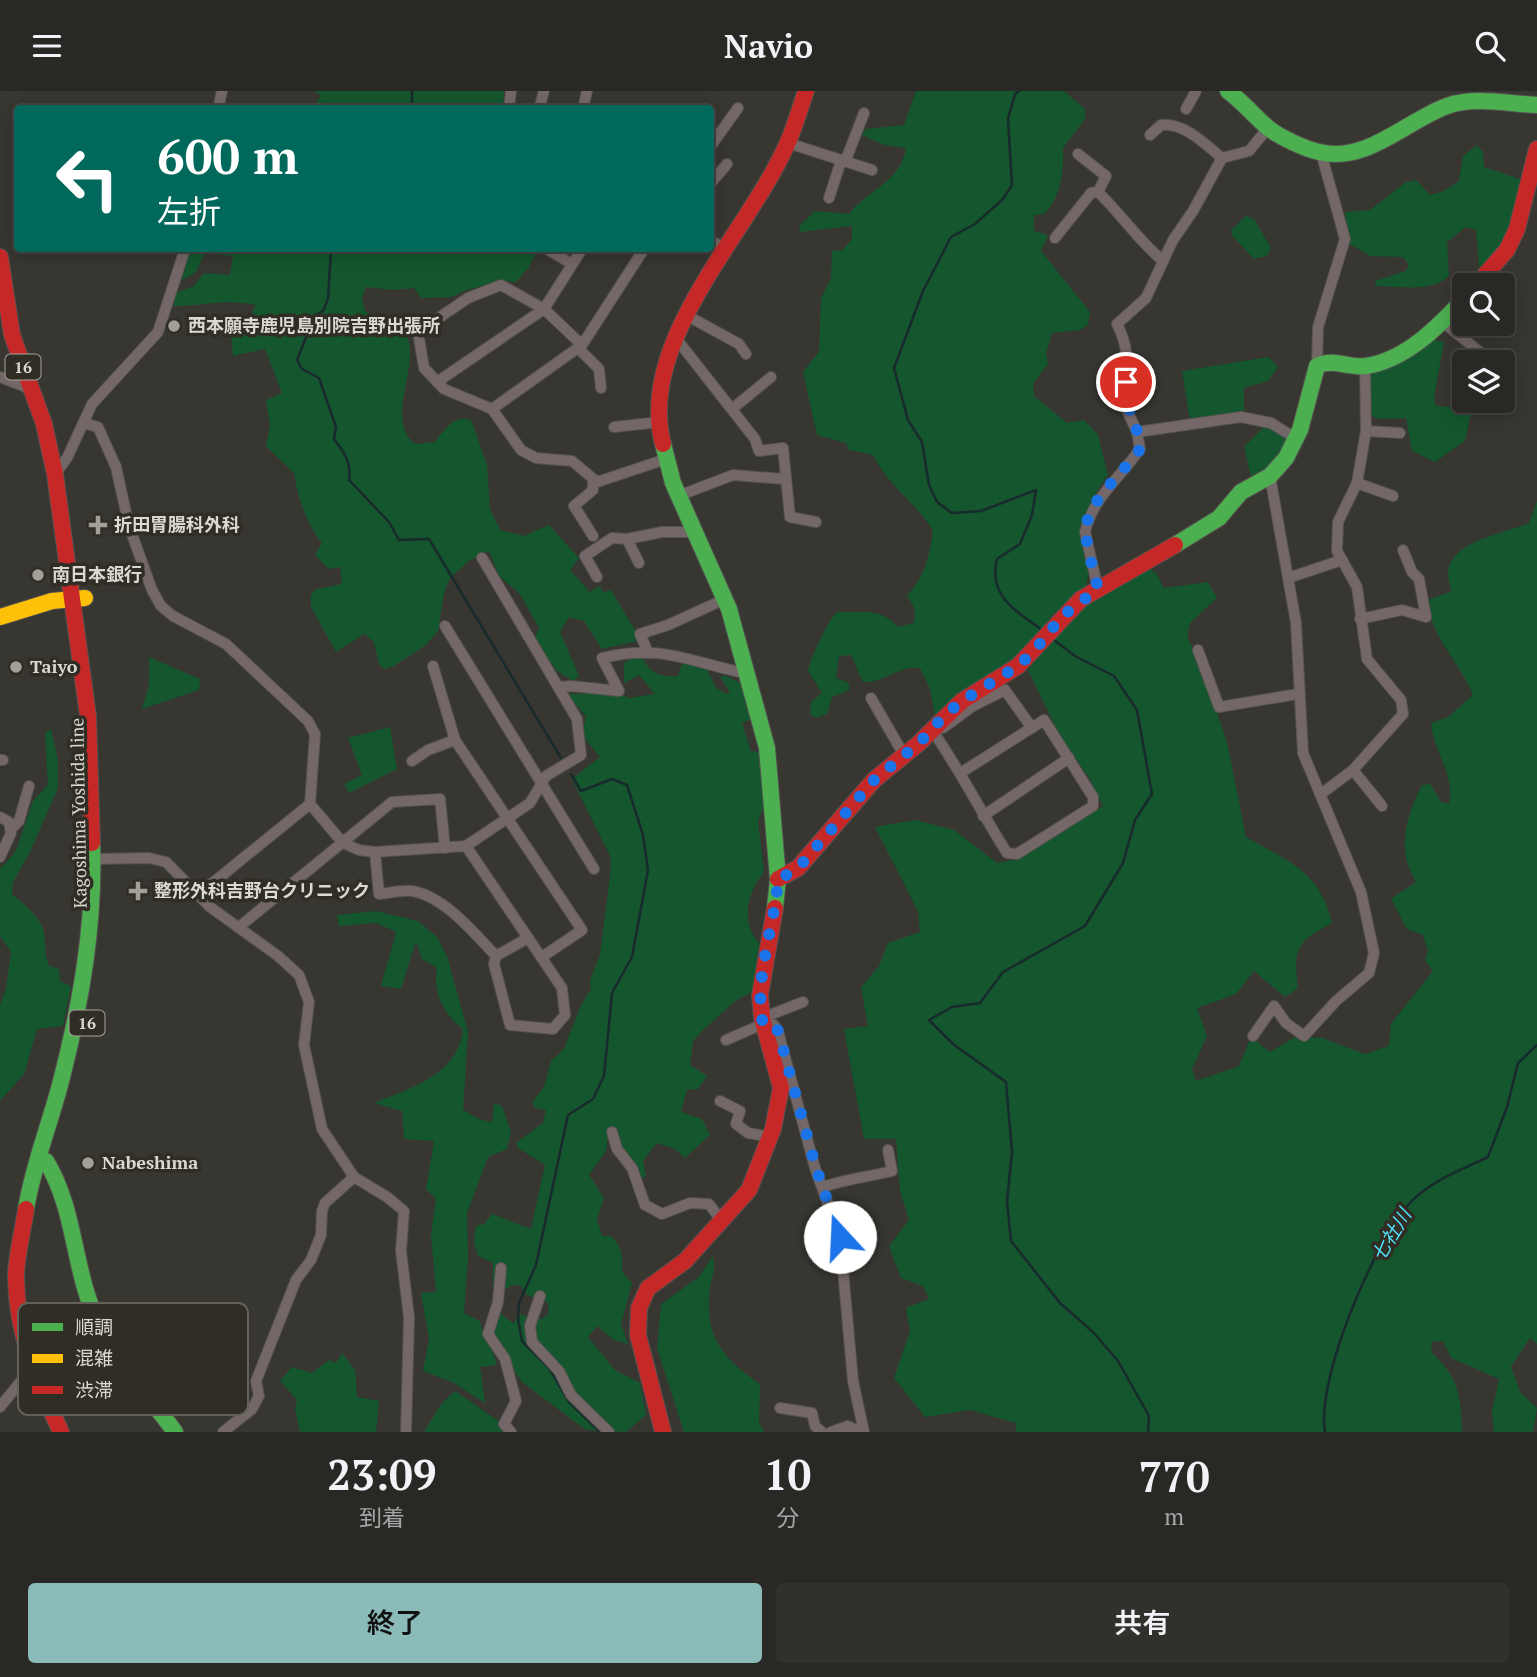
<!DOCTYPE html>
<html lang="ja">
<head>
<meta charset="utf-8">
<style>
	body { margin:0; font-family:"PT Serif","Noto Sans JP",serif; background:#31302d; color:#f1f3f6; height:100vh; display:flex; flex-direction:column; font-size:26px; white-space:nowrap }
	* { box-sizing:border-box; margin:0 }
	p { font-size:23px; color:#a5a6a7 }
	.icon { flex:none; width:38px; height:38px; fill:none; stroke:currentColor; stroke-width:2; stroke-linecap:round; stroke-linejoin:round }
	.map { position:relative; height:1341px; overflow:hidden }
	.side { display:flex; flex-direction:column; background:#292825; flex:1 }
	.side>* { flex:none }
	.top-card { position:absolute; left:14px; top:14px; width:700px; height:147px; border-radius:7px; box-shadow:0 4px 18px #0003,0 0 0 2px #454442; background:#00695c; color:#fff; overflow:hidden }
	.buttons { position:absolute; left:1452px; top:182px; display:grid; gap:14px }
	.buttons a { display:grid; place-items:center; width:63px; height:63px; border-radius:7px; background:#292825; box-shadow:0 4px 18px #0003,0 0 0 2px #454442; font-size:35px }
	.pin { position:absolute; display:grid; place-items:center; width:60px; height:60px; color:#fff; margin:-30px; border:4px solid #fff; border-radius:50%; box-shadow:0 2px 7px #0007 }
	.me { position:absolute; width:77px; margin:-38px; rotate:340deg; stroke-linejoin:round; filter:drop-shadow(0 0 5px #0008) }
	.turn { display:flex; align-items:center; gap:24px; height:147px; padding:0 28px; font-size:32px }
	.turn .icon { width:91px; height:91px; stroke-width:2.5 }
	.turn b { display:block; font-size:49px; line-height:60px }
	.eta { display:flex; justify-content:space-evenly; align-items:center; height:119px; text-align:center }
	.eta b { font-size:42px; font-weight:600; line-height:49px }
	.action { display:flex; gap:14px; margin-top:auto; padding:14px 28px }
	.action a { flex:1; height:80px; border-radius:7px; background:#8bbbb9; color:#111; font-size:28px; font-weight:600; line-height:80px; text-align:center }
	.action a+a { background:#31302d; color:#f1f3f6 }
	header { display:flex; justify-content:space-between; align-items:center; height:91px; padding:0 28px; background:#292825; font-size:32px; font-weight:600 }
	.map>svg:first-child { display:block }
	.green { fill:#14572e }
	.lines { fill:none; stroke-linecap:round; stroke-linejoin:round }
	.stream { stroke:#192a2d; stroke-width:2.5 }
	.street-casing { stroke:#54524f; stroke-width:12 }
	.fast-casing { stroke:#54524f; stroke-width:18 }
	.slow-casing { stroke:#54524f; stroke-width:18 }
	.jam-casing { stroke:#54524f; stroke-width:18 }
	.street { stroke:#746767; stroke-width:10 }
	.fast { stroke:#4caf50; stroke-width:16 }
	.slow { stroke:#ffc107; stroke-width:16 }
	.jam { stroke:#c62828; stroke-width:16 }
	.route { stroke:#1a73e8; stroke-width:12; stroke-dasharray:0 21.6 }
	.poi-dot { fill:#a19f9a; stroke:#302e24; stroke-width:2.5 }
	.labels { text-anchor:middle; stroke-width:7; stroke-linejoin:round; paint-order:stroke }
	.shield { fill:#302e24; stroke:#a7a59e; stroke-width:2 }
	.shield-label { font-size:16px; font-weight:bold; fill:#dad8d2 }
	.poi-label { font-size:18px; font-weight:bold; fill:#dad8d2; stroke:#302e24; text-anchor:start }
	.street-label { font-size:18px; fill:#dad8d2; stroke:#302e24 }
	.water-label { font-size:19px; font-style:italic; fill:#51e3ff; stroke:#302e24 }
	.key { fill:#302e24; stroke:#636158; stroke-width:2 }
	.key-label { font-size:19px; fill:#dad8d2 }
</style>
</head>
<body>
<header><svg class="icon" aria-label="menu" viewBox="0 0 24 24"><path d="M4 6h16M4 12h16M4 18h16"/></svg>Navio<svg class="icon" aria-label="search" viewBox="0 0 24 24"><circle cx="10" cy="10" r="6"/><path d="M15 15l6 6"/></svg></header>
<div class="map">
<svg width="1537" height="1341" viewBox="0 0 1537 1341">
	<rect width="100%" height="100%" fill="#373631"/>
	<!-- green -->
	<g class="green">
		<path d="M315,0H504L503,17H312L321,5Z"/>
		<path d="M916,0H1064L1085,18V28L1063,57C1064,80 1061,107 1044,123L1034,124V140L1048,144L1041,160L1090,221L1088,234L1080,239L1052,242L1046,262L1048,273L1033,293L1034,305L1067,332L1084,329L1098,344L1108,384L1098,398L1081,439L1090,477L1085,497L1053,523L1030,555L941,623L935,624L930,598L920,577C899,574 885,592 863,591L851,564L839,565L836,587L849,592V599L832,606L827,623L816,627L810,623L811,611L822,602L808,580C811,566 827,531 837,521C863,523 879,515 898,536L914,532L915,518L907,505C925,485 929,466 933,440C916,411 887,394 873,364L849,359L846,352L817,344L803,281L819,261L821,207L831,187L832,160L843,159L852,148V135L800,141L799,135L815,120L849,123C867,99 901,91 906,57L884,54L862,44L866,38L904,34Z"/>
		<path d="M1477,54L1483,61L1484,76L1523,89C1515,127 1509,145 1484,176L1479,175L1476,139L1466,136L1447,151L1449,185C1431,202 1399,195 1376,195L1375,190L1406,180L1409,174L1403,166L1370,165L1348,152L1345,121L1370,119L1406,91L1416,89L1430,104L1444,100L1459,90L1463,65Z"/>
		<path d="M1246,125L1254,128L1271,157L1267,165L1254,168L1232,144L1231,139Z"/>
		<path d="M191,158H538L529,176L516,191L502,190L463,200L452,206L421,207L414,197L392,199L366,196L362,207L365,220L383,230L391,240L407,245C420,277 384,328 415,353L435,351C444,339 454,323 471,329L487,374L490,418L500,439L524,445L549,434L579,467L570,479L590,501L600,495L603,501L611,499L641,549L602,558L584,530L569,526L560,541L579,585L573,590L557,580L534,548L539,537L520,503L499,485L489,460L469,470L450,487L444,502L438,540L426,554L394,575L384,578L379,573L374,551L364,543L336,561L311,516V504L316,498L342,493L340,476L329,478L315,464L322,452C309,437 295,402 295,383L266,355L270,335L266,309L282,302L265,258L233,265L231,241L251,223L256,214C225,207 204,215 173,215L176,202L194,195L204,182L230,184L233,165L205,162L196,181L181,190Z"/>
		<path d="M1432,248L1444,251L1434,306L1436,315L1455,316L1471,321L1465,350L1435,371L1412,360L1406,327L1377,328L1369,322L1367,278Z"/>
		<path d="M1268,266L1278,276L1268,290L1244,297V322L1190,330L1182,280Z"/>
		<path d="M1267,333L1291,348L1275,372L1251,385L1244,356Z"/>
		<path d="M1537,410V1253L1530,1247L1511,1275L1520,1301L1537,1317L1533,1341H1494L1492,1321L1499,1288L1451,1267L1443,1250L1432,1251L1431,1261C1459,1286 1461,1305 1462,1341H1016V1332L970,1319L925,1326L894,1287L910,1240L906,1217L929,1208L923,1195L901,1187L889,1155L909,1129L900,1100L896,1048H864L844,938L868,935L861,896L879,875L888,852L920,841L918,820L875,736L915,729L954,739L997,772L1018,768L1103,715L1091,690L1059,643L1028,579L1076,519L1147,477L1156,482L1164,497L1208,491L1217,507L1190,532L1187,545L1200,573L1227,651L1246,746C1288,770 1320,780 1332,832C1296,851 1293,858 1298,897L1285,906L1254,880L1236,903L1197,917L1207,945L1192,978L1196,990L1239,975L1251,946L1270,961L1295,946L1322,947L1365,963L1389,955L1391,933L1433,880L1425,869L1428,860L1423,844L1407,838L1391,808L1416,791C1396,758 1406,726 1422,694L1430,693L1441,711L1449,713C1456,686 1433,659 1431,632L1448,626L1473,604C1460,570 1430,547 1428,509L1452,500C1432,453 1496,445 1529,432Z"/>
		<path d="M640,563C650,581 658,587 678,585L684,568L704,572L716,597L726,603L730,601L720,586L726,585L743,593L752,628L742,632L751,660L759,661L765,713L758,730L764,781C747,802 740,831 759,852L752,901L735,910L702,940L693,950L690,974L707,985L698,998L687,999L681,1021L702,1028L710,1044L685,1067L675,1058L657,1052L643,1070L646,1085L638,1089L608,1046L606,1060L589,1084L604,1107L597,1128L602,1145H611C622,1157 623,1164 622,1180L632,1192L621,1233L628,1253L614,1249L597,1235L588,1246L615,1279L640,1292L646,1324L626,1341L586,1339L522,1291L490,1242L496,1219L514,1233L518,1223L542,1228L549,1222L548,1212L527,1204L520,1194H513L493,1205V1172L478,1165L474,1151L476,1135L484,1133L492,1123L531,1138L545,1074L518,1057L516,1052L543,1032L546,1019L535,1017L532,1012L544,996L551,970L564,958L581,914L591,898L590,889L600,864L610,785L611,767L572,688L600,666L582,644L586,625L566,603L619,602L629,607L655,603L639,584L624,592V572Z"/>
		<path d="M149,566L200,588L199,599L142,618L149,594Z"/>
		<path d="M390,636L397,678L349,702L344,693L362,684L348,647Z"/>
		<path d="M51,638L58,669V697L30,761L13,791L12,803C23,813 41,825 44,842C46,854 44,862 49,875L59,878L60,890L71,895L63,935L37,938L24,983L0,1010V914L6,898L11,861L0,845V778L16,760L33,710L48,694L45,642Z"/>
		<path d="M376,820L418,830L437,846L447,865L468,941L463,1019L481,1029L492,1031L494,1012L502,1015L511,1041L507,1058L488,1066L467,1122L468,1168L464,1222L480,1230C481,1241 493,1258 497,1274L480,1276L485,1312L454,1292L423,1280L429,1248L421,1202L436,1201L431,1144L436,1108L426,1098L434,1050L404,1048L402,1020L374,1012C411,997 458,984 463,938C443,922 433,903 437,877L422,868L416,850L401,898L381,895L396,841L376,832L339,835L337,824Z"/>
		<path d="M713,1165C716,1177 712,1185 710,1197C704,1245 722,1267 760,1293L759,1331L764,1341H684L657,1257L661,1213L699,1186Z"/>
		<path d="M342,1262L355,1279L357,1306L379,1310L376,1341H300L295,1318L297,1309L280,1290L292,1276L312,1282L329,1269L336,1272Z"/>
		<path d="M455,1300L503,1333L505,1341H424L442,1312Z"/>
	</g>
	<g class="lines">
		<!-- stream -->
		<g class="stream">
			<path d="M1019,0L1015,3L1008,28L1012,94L1003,108L975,133L951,146L923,200L894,277L908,329L922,351L929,394L937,411L952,422L981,420L1036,399L1032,424L1020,453L997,468C988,505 1015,519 1042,539"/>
			<path d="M412,18V0"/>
			<path d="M331,158L328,208L323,220L315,224L297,269L302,278L319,287L336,336L334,348C344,361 352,372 349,389L389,431L399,449L429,448L561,667"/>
			<path d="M1050,546L1075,565L1114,585L1137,619L1152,703L1135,729L1123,772L1085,835L1003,881L980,912L952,916L929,929L953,953L1006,991L1012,1061L1007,1110L1011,1150L1060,1212L1093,1241L1118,1270L1149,1325L1148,1341"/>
			<path d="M571,683L581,700L612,688L627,694L643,744L648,779L632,866L612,902L604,985L593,1008L568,1024L536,1174L519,1212L518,1228L522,1250L549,1277L569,1311L600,1341"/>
			<path d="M1325,1341C1316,1288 1373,1153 1410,1112C1430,1090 1461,1079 1488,1066L1507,1016L1518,972L1537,954"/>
		</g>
		<!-- street casing -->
		<g class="street-casing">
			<g id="street">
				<path d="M218,18L222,0"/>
				<path d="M509,18L511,0"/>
				<path d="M539,18L544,0"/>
				<path d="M583,18L587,0"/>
				<path d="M1186,18L1196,0"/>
				<path d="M1268,37L1249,60L1222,67L1193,120L1173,149L1146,207L1117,233C1134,267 1122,277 1125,310C1126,320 1133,332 1137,341L1241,326L1271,332L1297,348"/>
				<path d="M1150,44L1161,34C1184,31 1206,54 1222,67"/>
				<path d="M788,52L872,79"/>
				<path d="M710,56L738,17"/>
				<path d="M1078,63L1106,85L1098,101C1121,123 1138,149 1163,170"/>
				<path d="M710,93L727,73"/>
				<path d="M829,107L841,70L847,66L864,22"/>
				<path d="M1055,147L1091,102L1098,101"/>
				<path d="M710,150L727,157"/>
				<path d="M547,158L572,173"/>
				<path d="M686,224L739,253L746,263"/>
				<path d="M1443,231L1492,271"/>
				<path d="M675,246L755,348L759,360L783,357L790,426L816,431"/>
				<path d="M582,254L544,218L501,194L468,207L418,241L424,277L444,298L492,318L521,359L536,367L572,370L597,391L666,368"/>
				<path d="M578,257L599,278L601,297"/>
				<path d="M1317,275L1318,236L1345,148L1321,62"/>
				<path d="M0,286L33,299"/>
				<path d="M437,291L544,218L582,158"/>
				<path d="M492,318L582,254L644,158"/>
				<path d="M732,318L771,286"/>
				<path d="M83,332L98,336L116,376L129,435L152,499L161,515L173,525L226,553L308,630L315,643L310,713L343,752L359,759L375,761L466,755L530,712L546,685L581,664L577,628L482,467"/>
				<path d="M614,336L660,331"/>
				<path d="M1366,340L1400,342"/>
				<path d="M55,383L67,367L92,313L158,241L185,158"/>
				<path d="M593,388V399L574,415L593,445"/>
				<path d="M1357,392L1366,340L1365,275"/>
				<path d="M678,405L733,384L784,388"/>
				<path d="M627,448L639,472"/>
				<path d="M597,486L585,465L612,447L627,448L662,441H695"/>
				<path d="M1288,487L1342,469"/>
				<path d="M1098,498L1085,441C1093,406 1121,386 1140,358L1137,341"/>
				<path d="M1360,528L1402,519L1426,526L1419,488L1412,481L1403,459"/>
				<path d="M445,535L594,778"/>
				<path d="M647,559L640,543L668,534L725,508"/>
				<path d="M1198,559L1219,616L1298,603"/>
				<path d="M433,575L455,649L582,839L542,866"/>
				<path d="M559,596L571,595L619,600L602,567C662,552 692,572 749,583"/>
				<path d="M871,607L904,664"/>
				<path d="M943,637L973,615L1005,599L1032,637"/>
				<path d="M932,639C960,679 981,721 1007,762L1017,763L1093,715V706L1044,629L962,681"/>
				<path d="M0,669H3"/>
				<path d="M412,670L428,659L455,649"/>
				<path d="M1353,679L1382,715"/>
				<path d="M1321,703L1353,679L1403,623L1401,609L1367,568L1357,496L1337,460L1338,431L1357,392L1393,405"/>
				<path d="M983,725L1069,667"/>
				<path d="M0,726L9,731L11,742L0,766"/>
				<path d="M11,738L19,730L29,695"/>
				<path d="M375,761L379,803C389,802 402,799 412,800C444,805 475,843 496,865L494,873L510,934L553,938L565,924L562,897L466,755"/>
				<path d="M93,768L149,767L166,771L210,816L278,865L299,884L309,911L304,954L322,1038L354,1086L325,1112L322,1120L321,1144L311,1169L296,1189L256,1290L259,1305L252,1318L223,1341"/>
				<path d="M199,803L310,713"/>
				<path d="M239,836L392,711L440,708L445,757"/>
				<path d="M496,865L528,847"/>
				<path d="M762,927L803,911"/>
				<path d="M1253,945L1274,915L1286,932L1304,945L1336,910L1369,882L1374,862L1361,801L1303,662L1296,532L1270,385"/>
				<path d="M726,949L763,933L774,934L778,940L815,1077L840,1146L853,1290L864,1341"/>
				<path d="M720,1010L740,1020L736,1033L748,1042L770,1046"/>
				<path d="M612,1041L617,1058L632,1077L645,1114L662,1123L690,1112L709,1113L721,1129"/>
				<path d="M354,1086L387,1106L404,1120L401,1160L409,1226L406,1341"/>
				<path d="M823,1096C846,1088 868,1086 892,1080L888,1059"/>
				<path d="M501,1177L498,1211L488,1243L505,1268L516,1310L504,1333L511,1341"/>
				<path d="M540,1205L530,1235L532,1251L559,1280L571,1304L609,1341"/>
				<path d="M0,1316L39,1268L107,1246"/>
				<path d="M780,1317L812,1322L815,1335L822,1341"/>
				<path d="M831,1341L848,1335L861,1341"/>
			</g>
		</g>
		<!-- fast casing -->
		<g class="fast-casing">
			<g id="fast">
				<path d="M1228,0C1243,11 1253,24 1267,36C1279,46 1305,58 1319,61C1366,73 1406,30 1447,15C1473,5 1510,13 1537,14"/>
				<path d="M663,353L673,392L729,518L767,657L778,788L775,817"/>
				<path d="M1175,454L1219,427L1241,401L1270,385L1286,367L1300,339L1317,275C1333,267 1349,277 1366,275C1406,269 1439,235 1465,207"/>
				<path d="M46,1070C75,1117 73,1175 95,1225C114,1268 148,1304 175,1341"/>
				<path d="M26,1118C33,1074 50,1033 61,990C81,912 95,833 92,752"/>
			</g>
		</g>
		<!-- slow casing -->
		<g class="slow-casing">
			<path id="slow" d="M0,526L52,510L85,507"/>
		</g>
		<!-- jam casing -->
		<g class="jam-casing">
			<g id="jam">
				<path d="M0,166L12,244L44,333L55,383L88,625L92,752"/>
				<path d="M1476,194L1507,159L1517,138L1537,58"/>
				<path d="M663,353C636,249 750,140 788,51C795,35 800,17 806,0"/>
				<path d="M778,788L798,777L874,689L918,653L962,610L1018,575L1081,508L1175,454"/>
				<path d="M26,1118C23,1140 16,1165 16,1187C17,1245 37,1290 61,1341"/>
				<path d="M663,1341L638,1244L639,1217L648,1197L685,1170L749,1099L773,1038L781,997L762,927L760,904L775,817"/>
			</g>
		</g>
		<!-- street -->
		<use href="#street" class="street"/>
		<!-- fast -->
		<use href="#fast" class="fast"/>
		<!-- slow -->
		<use href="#slow" class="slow"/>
		<!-- jam -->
		<use href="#jam" class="jam"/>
	</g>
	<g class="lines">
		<!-- route -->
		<path class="route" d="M840,1146L816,1077L778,940L774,934L763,933C753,890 775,834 778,789L798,777L874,689L918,653L945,624L962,610L1018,575L1035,559L1062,525L1098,498C1094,480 1088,462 1086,444C1082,414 1125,381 1140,358C1139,332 1125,321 1126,291"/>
	</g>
	<!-- markers -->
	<g class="poi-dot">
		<circle cx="174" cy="235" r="7"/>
		<path d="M94.5 423.5h7v7h7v7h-7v7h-7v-7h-7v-7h7z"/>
		<circle cx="38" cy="484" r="7"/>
		<circle cx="16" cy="576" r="7"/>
		<path d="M134.5 789.5h7v7h7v7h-7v7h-7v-7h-7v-7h7z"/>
		<circle cx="88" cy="1072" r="7"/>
	</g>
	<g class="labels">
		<!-- shield labels -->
		<g class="shield">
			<rect x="5.5" y="263.5" width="35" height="25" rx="5"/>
			<rect x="69.5" y="919.5" width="35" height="25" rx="5"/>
		</g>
		<g class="shield-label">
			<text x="23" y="282">16</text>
			<text x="87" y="938">16</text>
		</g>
		<!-- poi labels -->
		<g class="poi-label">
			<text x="188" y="241">西本願寺鹿児島別院吉野出張所</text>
			<text x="114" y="440">折田胃腸科外科</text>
			<text x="52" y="490">南日本銀行</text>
			<text x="30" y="582">Taiyo</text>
			<text x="154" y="806">整形外科吉野台クリニック</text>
			<text x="102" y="1078">Nabeshima</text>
		</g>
		<!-- street labels -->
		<g class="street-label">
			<text transform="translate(79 722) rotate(-91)" y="6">Kagoshima Yoshida line</text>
		</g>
		<!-- water labels -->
		<g class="water-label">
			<text transform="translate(1391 1144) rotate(-59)" y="7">七社川</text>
		</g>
	</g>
	<!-- legend -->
	<rect x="18" y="1212" width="230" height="112" rx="10" class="key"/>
	<rect x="32" y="1232" width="31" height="8" fill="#4caf50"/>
	<rect x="32" y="1263" width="31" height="9" fill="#ffc107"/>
	<rect x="32" y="1295" width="31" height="8" fill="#c62828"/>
	<g class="key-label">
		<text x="75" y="1243">順調</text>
		<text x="75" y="1274">混雑</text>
		<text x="75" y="1306">渋滞</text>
	</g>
</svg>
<div class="buttons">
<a><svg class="icon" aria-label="search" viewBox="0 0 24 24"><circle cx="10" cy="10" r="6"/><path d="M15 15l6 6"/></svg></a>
<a><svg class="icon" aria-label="layers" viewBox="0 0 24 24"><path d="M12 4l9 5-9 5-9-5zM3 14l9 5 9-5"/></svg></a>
</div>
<div class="pin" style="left:1126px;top:291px;background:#d93025"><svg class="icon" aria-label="arrive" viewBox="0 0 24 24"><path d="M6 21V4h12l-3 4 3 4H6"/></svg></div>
<svg class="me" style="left:840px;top:1146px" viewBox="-20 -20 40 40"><circle r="19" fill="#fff"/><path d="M0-13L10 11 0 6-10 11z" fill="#1a73e8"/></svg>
<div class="top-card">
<div class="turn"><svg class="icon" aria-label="left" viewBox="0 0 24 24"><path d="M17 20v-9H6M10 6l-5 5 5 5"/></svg><div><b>600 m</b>左折</div></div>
</div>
</div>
<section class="side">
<div class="eta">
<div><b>23:09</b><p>到着</p></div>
<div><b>10</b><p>分</p></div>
<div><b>770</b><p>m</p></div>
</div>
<div class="action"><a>終了</a><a>共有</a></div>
</section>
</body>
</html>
